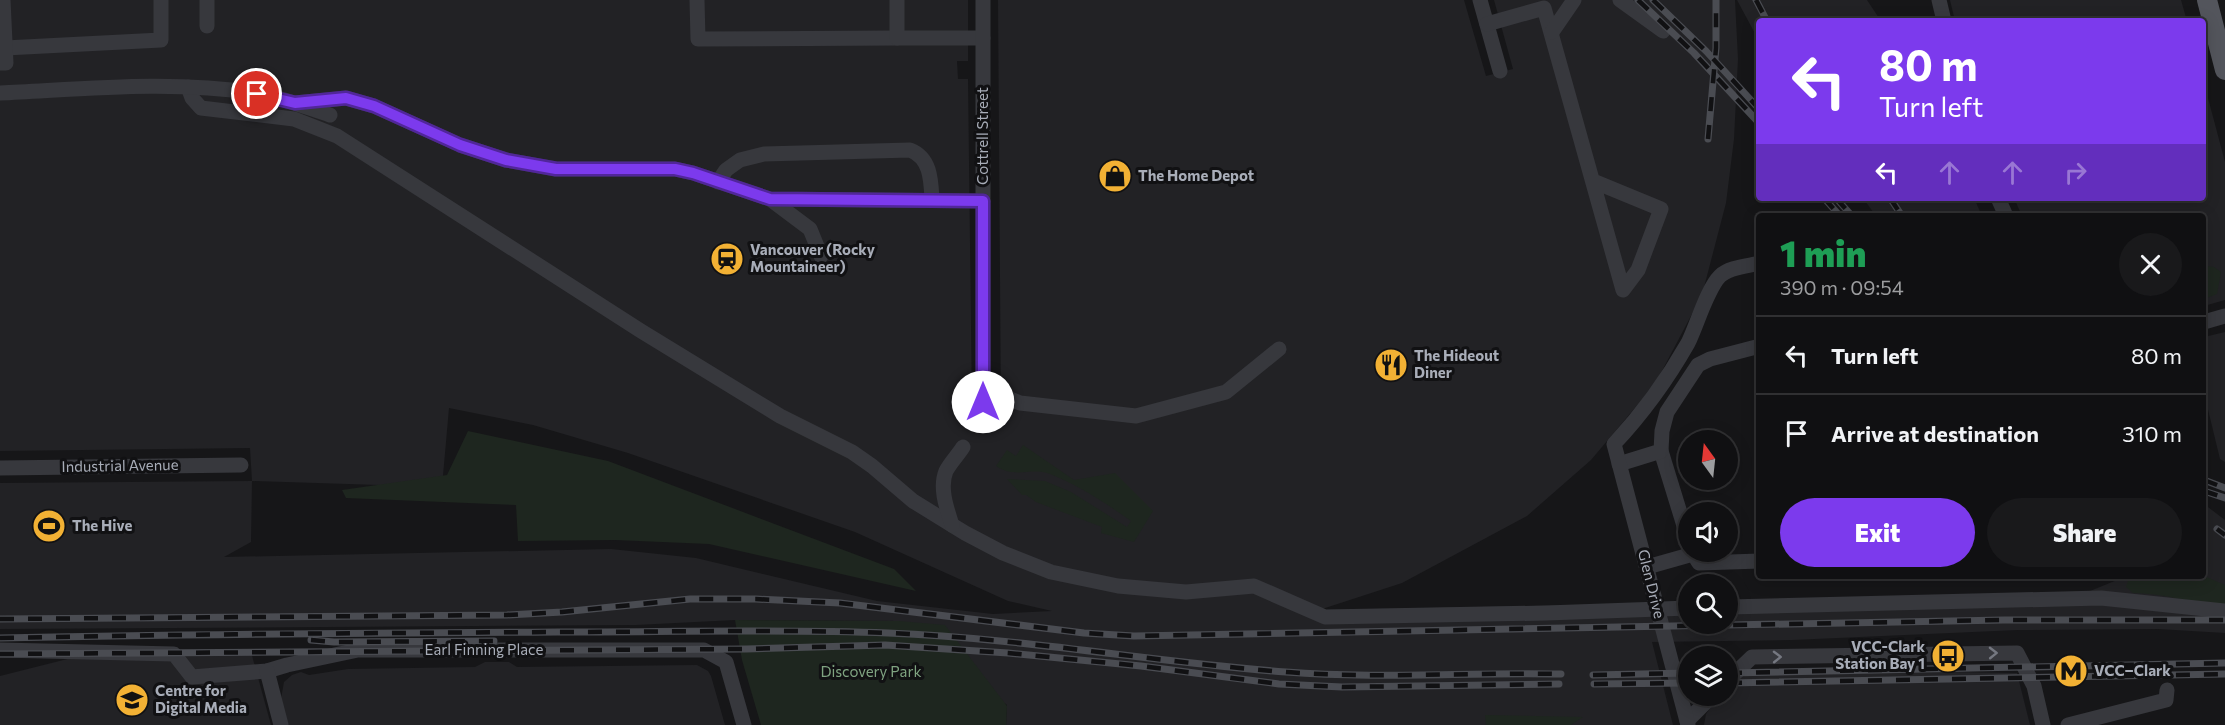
<!DOCTYPE html>
<html lang="en">
<head>
<meta charset="utf-8">
<style>
	body { margin:0; font-family:Commissioner,sans-serif; background:#19191b; color:#f1f3f6; height:100vh; display:flex; flex-direction:column; font-size:22px; white-space:nowrap }
	* { box-sizing:border-box; margin:0 }
	p { font-size:20px; color:#9c9d9f }
	.icon { flex:none; width:33px; height:33px; fill:none; stroke:currentColor; stroke-width:2; stroke-linecap:round; stroke-linejoin:round }
	.map { position:relative; flex:1; overflow:hidden }
	.details { position:absolute; left:1756px; top:213px; width:450px; height:366px; display:flex; flex-direction:column; background:#101012; border-radius:6px; box-shadow:0 3px 15px #0003,0 0 0 2px #303032 }
	.details>* { flex:none }
	.guide { position:absolute; left:1756px; top:18px; width:450px; height:183px; border-radius:6px; box-shadow:0 3px 15px #0003,0 0 0 2px #303032; background:#7c3aed; color:#fff; overflow:hidden }
	.needle { width:39px; rotate:345deg }
	.controls { position:absolute; left:1678px; top:430px; display:grid; gap:12px }
	.controls a { display:grid; place-items:center; width:60px; height:60px; border-radius:50%; background:#101012; box-shadow:0 3px 15px #0003,0 0 0 2px #303032; font-size:30px }
	.pin { position:absolute; display:grid; place-items:center; width:51px; height:51px; color:#fff; margin:-26px; border:3px solid #fff; border-radius:50%; box-shadow:0 2px 6px #0007 }
	.me { position:absolute; width:66px; margin:-33px; rotate:0deg; stroke-linejoin:round; filter:drop-shadow(0 0 4px #0008) }
	.turn { display:flex; align-items:center; gap:21px; height:126px; padding:0 24px; font-size:27px }
	.turn .icon { width:78px; height:78px; stroke-width:2.5 }
	.turn b { display:block; font-size:42px; line-height:51px }
	.lanes { display:flex; align-items:center; height:57px; padding:0 24px; background:#0003; justify-content:center; gap:30px; direction:ltr }
	.lanes .off { opacity:.35 }
	.round { display:grid; place-items:center; flex:none; width:63px; height:63px; border-radius:32px; background:#19191b }
	.head { display:flex; align-items:center; justify-content:space-between; height:102px; padding:0 24px }
	h1 { font-size:36px; font-weight:800; line-height:45px; color:#1e9e55 }
	.primary-button { display:flex; gap:12px; margin-top:auto; padding:12px 24px }
	.primary-button a { flex:1; height:69px; border-radius:36px; background:#7c3aed; color:#fff; font-size:24px; font-weight:800; line-height:69px; text-align:center }
	.primary-button a+a { background:#19191b; color:#f1f3f6 }
	ul { padding:0; list-style:none }
	li { display:flex; align-items:center; gap:18px; height:78px; padding:0 24px; border-top:2px solid #303032 }
	li div { flex:1 }
	li b { display:block; font-size:22px }
	li em { font-style:normal }
	.map>svg:first-child { display:block }
	.built { fill:#222225; fill-rule:evenodd }
	.green { fill:#1e261f }
	.lines { fill:none; stroke-linecap:round; stroke-linejoin:round }
	.minor { stroke:#37383d; stroke-width:15 }
	.major { stroke:#53555c; stroke-width:20 }
	.rail-casing { stroke:#4a4c52; stroke-width:7 }
	.rail { stroke:#111113; stroke-width:4.5; stroke-dasharray:14; stroke-linecap:butt }
	.oneway { stroke:#757881 }
	.route-casing { stroke:#51269a; stroke-width:15 }
	.route { stroke:#7c3aed; stroke-width:10 }
	.labels { text-anchor:middle; stroke-width:6; stroke-linejoin:round; paint-order:stroke }
	.street-label { font-size:15px; fill:#a8adb8; stroke:#111113 }
	.poi-label { font-size:15px; font-weight:bold; fill:#a8adb8; stroke:#111113; text-anchor:start }
	.park-label { font-size:15px; fill:#7fa381; stroke:#111113 }
</style>
</head>
<body>
<div class="map">
<svg width="2225" height="725" viewBox="0 0 2225 725">
	<rect width="100%" height="100%" fill="#161618"/>
	<!-- built -->
	<g class="built">
		<path d="M0,0H968V61H957L958,79H968L972,407L1001,416L998,0H1464L1486,76L1513,69L1494,0H1735L1738,59L1734,139L1726,203L1702,295L1655,384L1591,460L1527,516L1402,583L1319,610L1689,603V624H1728V601L1948,598L2090,591L2127,576H2204V504L2225,520V633L2158,629L2018,630L1792,640L1652,642L1673,725H1006L1007,705L899,621L735,620L636,625L0,629V483L252,481L250,448L0,451ZM449,408L533,425L628,453L855,532L1008,601L1052,611L993,614L877,601L696,558L611,549L224,557L251,542L252,481L442,487Z"/>
		<path d="M1737,0H1867L1881,21H1760L1759,41Z"/>
		<path d="M1950,0H2181L2187,21H1955Z"/>
		<path d="M2204,83L2225,162V300L2204,306V216H2022L2014,198H2204Z"/>
		<path d="M1863,198H1974L1982,216H1876Z"/>
		<path d="M2225,332V462L2220,459L2204,393V337Z"/>
		<path d="M107,649L251,652L271,725H0V676Z"/>
		<path d="M485,662H509L517,667L697,665L708,671L711,676L725,725H288L281,699L284,682L292,675L301,672L309,675L348,669L475,667Z"/>
		<path d="M1741,669L2017,673L2030,725H1704L1706,714L1719,696H1728V685Z"/>
	</g>
	<!-- green -->
	<g class="green">
		<path d="M2206,266L2214,267L2221,272L2217,294L2204,299V269Z"/>
		<path d="M468,431L608,461L894,569L916,591L709,544L615,540L518,541L516,505L346,498L342,490L447,475Z"/>
		<path d="M1023,445L1074,480L1115,473L1153,511L1134,542L1101,533L1102,527L1036,502L1026,495H1022L1007,479L1045,481L1071,492L1127,527L1131,521C1107,504 1078,485 1050,474C1031,467 1015,479 996,466L1007,450L1016,456Z"/>
		<path d="M2137,576H2204L2225,585V609C2194,603 2164,593 2133,593L2126,587L2128,581Z"/>
		<path d="M735,620L899,621L945,625L1007,706L1006,725H761L742,660Z"/>
		<path d="M1485,715H1486L1583,717L1571,725H1486Z"/>
	</g>
	<g class="lines">
		<!-- minor -->
		<g class="minor">
			<path d="M207,0V26"/>
			<path d="M697,0L698,39L897,38"/>
			<path d="M897,0V38H983"/>
			<path d="M983,0V417"/>
			<path d="M1480,0L1500,71"/>
			<path d="M1620,0L1663,31"/>
			<path d="M1939,0L1944,21"/>
			<path d="M1487,24L1544,8L1623,290L1638,270L1661,209L1593,181"/>
			<path d="M1552,32L1574,0"/>
			<path d="M5,48L161,40V0"/>
			<path d="M0,63H6L3,0"/>
			<path d="M188,87L192,98L201,108L294,119L337,136L641,331L780,416L852,452L872,466L913,501L965,533L1003,553L1051,572L1118,586L1186,592L1254,586L1325,617L1546,613L1689,608"/>
			<path d="M0,93C85,89 170,80 255,93C281,97 305,107 330,115"/>
			<path d="M295,103L346,98L374,106L460,145L506,160L556,169H675L693,173L770,199L983,201"/>
			<path d="M718,182L726,170L740,160L764,154L910,150C931,158 931,181 932,200"/>
			<path d="M1998,198L2006,216"/>
			<path d="M770,199L810,229L821,256"/>
			<path d="M2204,322L2225,316"/>
			<path d="M983,388L1020,403L1136,416L1226,392L1279,349"/>
			<path d="M1661,451L1689,542"/>
			<path d="M1619,464L1661,451L1662,431L1667,412L1698,365L1710,359L1760,346"/>
			<path d="M0,468L241,465"/>
			<path d="M952,525C947,509 939,488 946,471C950,463 958,455 963,447"/>
			<path d="M1692,552L1699,563L1760,561"/>
			<path d="M1647,567L1693,554"/>
			<path d="M1728,607L2101,598L2225,611"/>
			<path d="M0,650L174,654L192,677L267,671L287,665L358,650H704L726,662L744,725"/>
			<path d="M267,671L281,725"/>
			<path d="M1728,680L1752,657L2017,653L2034,686L2043,725"/>
			<path d="M1687,721L1712,696"/>
			<path d="M1688,725L1614,444C1643,413 1667,380 1688,343C1697,325 1707,289 1720,276C1729,267 1748,266 1760,263"/>
			<path d="M2068,725L2166,700L2167,690"/>
		</g>
		<!-- major -->
		<path class="major" d="M2207,0L2225,70"/>
		<!-- rail casing -->
		<g class="rail-casing">
			<g id="rail">
				<path d="M1638,0L1694,53L1760,124"/>
				<path d="M1653,0L1706,51L1760,110"/>
				<path d="M1756,0L1767,21"/>
				<path d="M1708,139L1716,48V0"/>
				<path d="M1824,198L1840,216"/>
				<path d="M1836,198L1852,216"/>
				<path d="M1890,198L1902,216"/>
				<path d="M2204,480L2225,488"/>
				<path d="M2204,491L2225,498"/>
				<path d="M2217,529L2225,535"/>
				<path d="M0,619L507,615L562,612L690,599H756L840,603L1084,633L1134,636L2004,620H2225"/>
				<path d="M0,638C186,634 372,633 558,632C668,632 778,629 888,633C1021,638 1153,662 1286,672C1377,679 1469,672 1561,674"/>
				<path d="M311,640L334,642L494,641"/>
				<path d="M0,654L746,649L885,645L1008,653L1141,666L1279,684L1342,687L1559,684"/>
				<path d="M1728,673L2225,663"/>
				<path d="M1593,675L1689,673"/>
				<path d="M1728,683L2225,674"/>
				<path d="M1594,684L1689,683"/>
			</g>
		</g>
		<!-- rail -->
		<use href="#rail" class="rail"/>
	</g>
	<!-- one-way arrows -->
	<defs><path id="oneway-chevron" d="M-2-3.5L2.5 0L-2 3.5" fill="none" stroke-width="1.6" stroke-linecap="round" stroke-linejoin="round" transform="scale(1.5)"/></defs>
	<g class="oneway">
		<use href="#oneway-chevron" transform="translate(1993 653) rotate(-1)"/>
		<use href="#oneway-chevron" transform="translate(1777 657) rotate(-1)"/>
	</g>
	<g class="lines">
		<!-- route casing -->
		<g class="route-casing">
			<path id="route" d="M257,94L295,103L346,98L374,106L460,145L506,160L556,169H675L693,173L770,199L983,201V402"/>
		</g>
		<!-- route -->
		<use href="#route" class="route"/>
	</g>
	<!-- icons -->
	<defs>
		<g id="shop-disc" transform="scale(1.725)"><circle r="9.5" fill="#f2b134" stroke="#111113"/><path d="M-5-2.5h2.3a2.7 3.5 0 0 1 5.4 0H5L5.5 6h-11ZM-1.5-2.5h3a1.5 2.3 0 0 0-3 0Z" fill="#111"/></g>
		<g id="station-disc" transform="scale(1.725)"><circle r="9.5" fill="#f2b134" stroke="#111113"/><path d="M-3-6H3Q5-6 5-4V2Q5 4 3 4L4.5 6H3L1.5 4h-3L-3 6H-4.5L-3 4Q-5 4-5 2V-4Q-5-6-3-6ZM-3.5-4v3h7v-3ZM-3.5 1v1.5H-2V1ZM2 1v1.5H3.5V1Z" fill="#111"/></g>
		<g id="restaurant-disc" transform="scale(1.725)"><circle r="9.5" fill="#f2b134" stroke="#111113"/><path d="M-5-6h1v4h1v-4h1v4h1v-4h1v5L-1.5 .5V6h-2V.5L-5-1ZM5-6V6H3V1.5H1.5Q1.5-4 5-6Z" fill="#111"/></g>
		<g id="stadium-disc" transform="scale(1.725)"><circle r="9.5" fill="#f2b134" stroke="#111113"/><path d="M0-5a6.5 5 0 1 0 0 10a6.5 5 0 1 0 0-10ZM-3.5-1.8h7v3.6h-7Z" fill="#111"/></g>
		<g id="bus-disc" transform="scale(1.725)"><circle r="9.5" fill="#f2b134" stroke="#111113"/><path d="M-5-6H5V4H4V6H2V4H-2V6H-4V4H-5ZM-3.5-4V0h7V-4ZM-3.5 1.2v1.5H-2V1.2ZM2 1.2v1.5H3.5V1.2Z" fill="#111"/></g>
		<g id="metro-disc" transform="scale(1.725)"><circle r="9.5" fill="#f2b134" stroke="#111113"/><path d="M-5.5 5V-5H-3L0 0L3-5H5.5V5H3V-.5L0 4L-3-.5V5Z" fill="#111"/></g>
		<g id="university-disc" transform="scale(1.725)"><circle r="9.5" fill="#f2b134" stroke="#111113"/><path d="M0-5L7-2L0 1L-7-2ZM-4 1L0 2.5L4 1V4Q0 6-4 4Z" fill="#111"/></g>
	</defs>
	<g fill-rule="evenodd">
		<use href="#shop-disc" x="1115" y="176"/>
		<use href="#station-disc" x="727" y="259"/>
		<use href="#restaurant-disc" x="1391" y="365"/>
		<use href="#stadium-disc" x="49" y="526"/>
		<use href="#bus-disc" x="1948" y="656"/>
		<use href="#metro-disc" x="2071" y="671"/>
		<use href="#university-disc" x="132" y="700"/>
	</g>
	<g class="labels">
		<!-- street labels -->
		<g class="street-label">
			<text transform="translate(983 136) rotate(-90)" y="5">Cottrell Street</text>
			<text transform="translate(120 466) rotate(-1)" y="5">Industrial Avenue</text>
			<text transform="translate(1651 584) rotate(76)" y="5">Glen Drive</text>
			<text x="484" y="655">Earl Finning Place</text>
		</g>
		<!-- poi labels -->
		<g class="poi-label">
			<text x="1138" y="181">The Home Depot</text>
			<text x="750" y="255">Vancouver (Rocky<tspan x="750" dy="17">Mountaineer)</tspan></text>
			<text x="1414" y="361">The Hideout<tspan x="1414" dy="17">Diner</tspan></text>
			<text x="72" y="531">The Hive</text>
			<text x="1925" y="652" text-anchor="end">VCC-Clark<tspan x="1925" dy="17">Station Bay 1</tspan></text>
			<text x="2094" y="676">VCC–Clark</text>
			<text x="155" y="696">Centre for<tspan x="155" dy="17">Digital Media</tspan></text>
		</g>
		<!-- park labels -->
		<g class="park-label">
			<text x="871" y="677">Discovery Park</text>
		</g>
	</g>
</svg>
<div class="controls">
<a><svg class="needle" viewBox="-14 -14 28 28"><path d="M0-13l5 13h-10z" fill="#e53935"/><path d="M0 13l5-13h-10z" fill="#9c9d9f"/></svg></a>
<a><svg class="icon" aria-label="sound" viewBox="0 0 24 24"><path d="M4 9h4l5-4v14l-5-4H4zM17 9q2 3 0 6"/></svg></a>
<a><svg class="icon" aria-label="search" viewBox="0 0 24 24"><circle cx="10" cy="10" r="6"/><path d="M15 15l6 6"/></svg></a>
<a><svg class="icon" aria-label="layers" viewBox="0 0 24 24"><path d="M12 4l9 5-9 5-9-5zM3 14l9 5 9-5"/></svg></a>
</div>
<div class="pin" style="left:257px;top:94px;background:#d93025"><svg class="icon" aria-label="arrive" viewBox="0 0 24 24"><path d="M6 21V4h12l-3 4 3 4H6"/></svg></div>
<svg class="me" style="left:983px;top:402px" viewBox="-20 -20 40 40"><circle r="19" fill="#fff"/><path d="M0-13L10 11 0 6-10 11z" fill="#7c3aed"/></svg>
<div class="guide">
<div class="turn"><svg class="icon" aria-label="left" viewBox="0 0 24 24"><path d="M17 20v-9H6M10 6l-5 5 5 5"/></svg><div><b>80 m</b>Turn left</div></div>
<div class="lanes"><svg class="icon" aria-label="left" viewBox="0 0 24 24"><path d="M17 20v-9H6M10 6l-5 5 5 5"/></svg><svg class="icon off" aria-label="ahead" viewBox="0 0 24 24"><path d="M12 20V5M6 11l6-6 6 6"/></svg><svg class="icon off" aria-label="ahead" viewBox="0 0 24 24"><path d="M12 20V5M6 11l6-6 6 6"/></svg><svg class="icon off" aria-label="right" viewBox="0 0 24 24"><path d="M7 20v-9h11M14 6l5 5-5 5"/></svg></div>
</div>
<section class="details">
<div class="head"><div><h1>1 min</h1><p>390 m · 09:54</p></div><a class="round"><svg class="icon" aria-label="close" viewBox="0 0 24 24"><path d="M6 6l12 12M18 6L6 18"/></svg></a></div>
<ul>
<li><svg class="icon" aria-label="left" viewBox="0 0 24 24"><path d="M17 20v-9H6M10 6l-5 5 5 5"/></svg><div><b>Turn left</b></div><em>80 m</em></li>
<li><svg class="icon" aria-label="arrive" viewBox="0 0 24 24"><path d="M6 21V4h12l-3 4 3 4H6"/></svg><div><b>Arrive at destination</b></div><em>310 m</em></li>
</ul>
<div class="primary-button"><a>Exit</a><a>Share</a></div>
</section>
</div>
</body>
</html>
